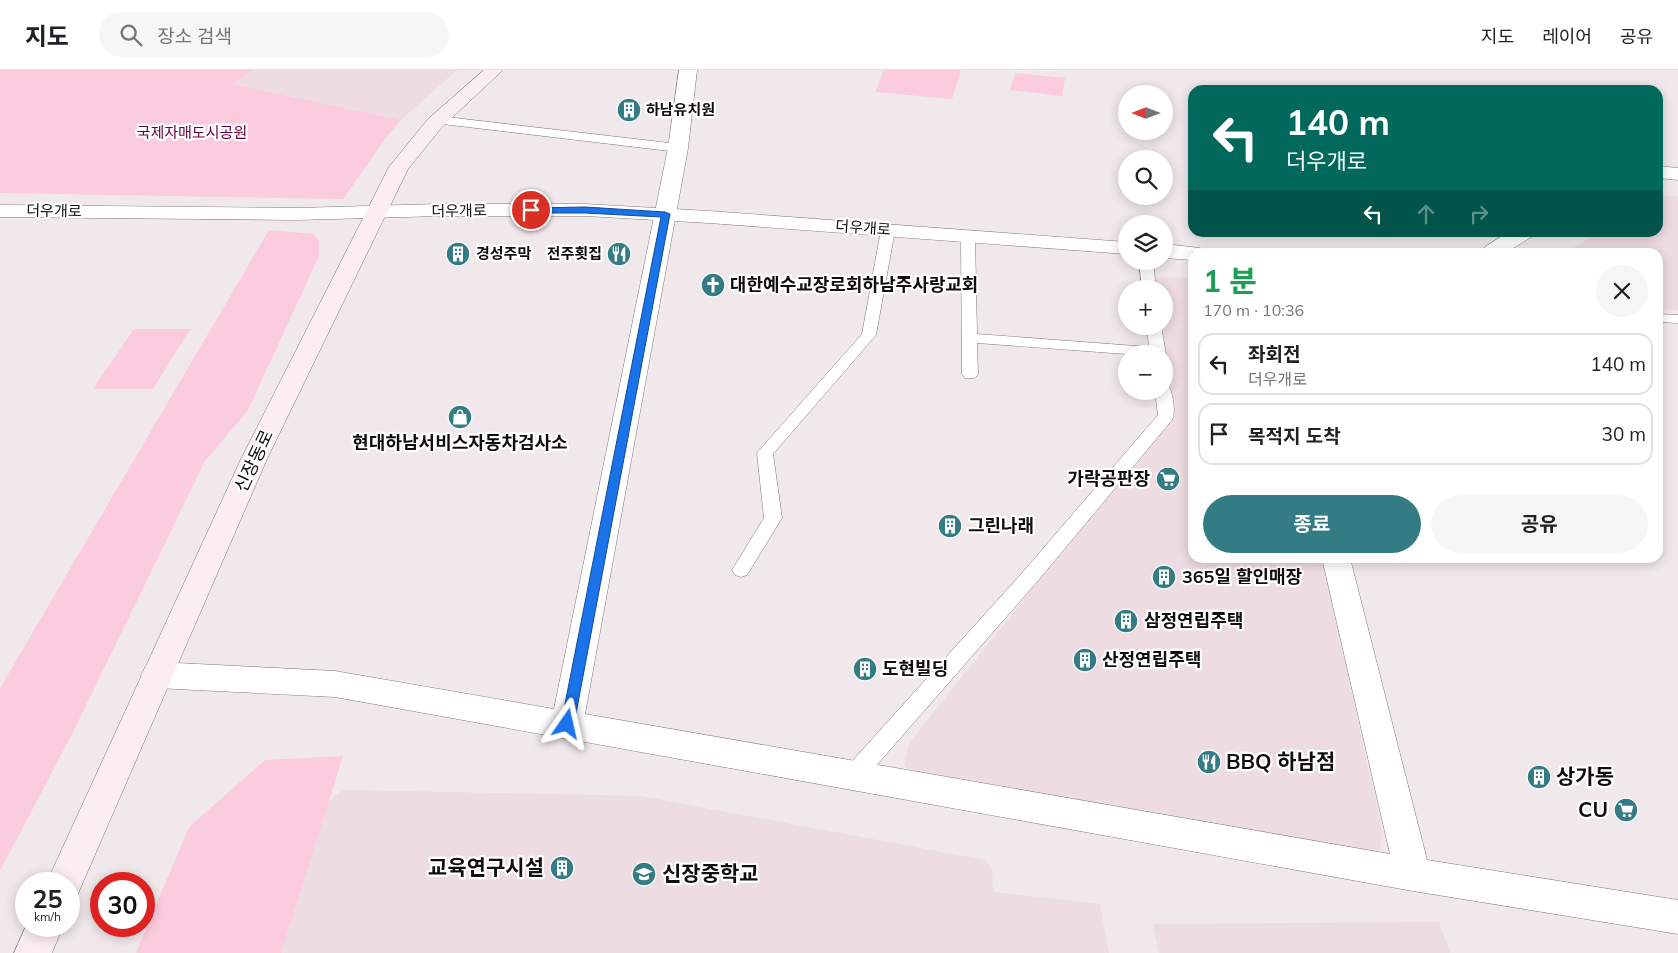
<!DOCTYPE html>
<html lang="ko">
<head>
<meta charset="utf-8">
<style>
	body { margin:0; font-family:Mulish,"Noto Sans KR",sans-serif; background:#f6f6f6; color:#202124; height:100vh; display:flex; flex-direction:column; font-size:19px; white-space:nowrap }
	* { box-sizing:border-box; margin:0 }
	p { font-size:16px; color:#757577 }
	.icon { flex:none; width:28px; height:28px; fill:none; stroke:currentColor; stroke-width:2; stroke-linecap:round; stroke-linejoin:round }
	.map { position:relative; flex:1; overflow:hidden }
	.sheet { position:absolute; left:1188px; top:178px; width:475px; height:315px; display:flex; flex-direction:column; background:#fff; border-radius:15px; box-shadow:0 2px 12px #0003 }
	.sheet>* { flex:none }
	.banner { position:absolute; left:1188px; top:15px; width:475px; height:152px; border-radius:15px; box-shadow:0 2px 12px #0003; background:#00695c; color:#fff; overflow:hidden }
	.needle { width:32px; rotate:270deg }
	.fabs { position:absolute; left:1118px; top:15px; display:grid; gap:10px }
	.fabs a { display:grid; place-items:center; width:55px; height:55px; border-radius:50%; background:#fff; box-shadow:0 2px 12px #0003; font-size:25px }
	.speed { position:absolute; left:15px; top:802px; display:flex; gap:10px; font-size:25px; font-weight:700; text-align:center }
	.speed>* { display:grid; place-content:center; width:65px; height:65px; border-radius:50%; background:#fff; box-shadow:0 2px 12px #0003; line-height:1 }
	.speed small { font-size:12px; font-weight:400 }
	.speed .limit { border:8px solid #d22; background:#fff; color:#111 }
	.pin { position:absolute; display:grid; place-items:center; width:42px; height:42px; color:#fff; margin:-21px; border:2px solid #fff; border-radius:50%; box-shadow:0 1px 5px #0007 }
	.me { position:absolute; width:55px; margin:-28px; rotate:11deg; stroke-linejoin:round; filter:drop-shadow(0 0 4px #0008) }
	.turn { display:flex; align-items:center; gap:18px; height:105px; padding:0 15px; font-size:22px }
	.turn .icon { width:65px; height:65px; stroke-width:2.5 }
	.turn b { display:block; font-size:35px; line-height:42px }
	.lanes { display:flex; align-items:center; height:48px; padding:0 15px; background:#0003; justify-content:center; gap:25px; direction:ltr }
	.lanes .off { opacity:.35 }
	.round { display:grid; place-items:center; flex:none; width:52px; height:52px; border-radius:26px; background:#f6f6f6 }
	.head { display:flex; align-items:center; justify-content:space-between; height:85px; padding:0 15px }
	h1 { font-size:30px; font-weight:700; line-height:38px; color:#1e9e55 }
	.cta { display:flex; gap:10px; margin-top:auto; padding:10px 15px }
	.cta a { flex:1; height:58px; border-radius:30px; background:#347c84; color:#fff; font-size:20px; font-weight:700; line-height:58px; text-align:center }
	.cta a+a { background:#f6f6f6; color:#202124 }
	ul { padding:0; list-style:none }
	li { display:flex; align-items:center; gap:15px; height:62px; margin:0 10px 8px; padding:0 5px; border:2px solid #e0e0e0; border-radius:15px }
	li div { flex:1 }
	li b { display:block; font-size:19px }
	li em { font-style:normal }
	header { display:flex; align-items:center; gap:30px; box-sizing:border-box; height:70px; padding:0 25px; background:#fff; border-bottom:1px solid #e0e0e0 }
	header strong { font-size:24px }
	nav { display:flex; gap:28px; margin-inline-start:auto; font-size:18px }
	.search { width:350px; height:45px; background:#f6f6f6; display:flex; align-items:center; gap:12px; box-sizing:border-box; padding:0 18px; border-radius:28px; color:#757577; font-size:19px }
	.map>svg:first-child { display:block }
	.built { fill:#eddce2 }
	.green { fill:#fbccdd }
	.lines { fill:none; stroke-linecap:round; stroke-linejoin:round }
	.service-casing { stroke:#7f787b; stroke-width:1 }
	.minor-casing { stroke:#7f787b; stroke-width:1 }
	.tertiary-casing { stroke:#7f787b; stroke-width:1 }
	.secondary-casing { stroke:#7f787b; stroke-width:1 }
	.service { fill:#fff; fill-rule:evenodd }
	.minor { fill:#fff; fill-rule:evenodd }
	.tertiary { fill:#fff; fill-rule:evenodd }
	.secondary { fill:#fcedf2; fill-rule:evenodd }
	.route { fill:#1a73e8; stroke:#114b97 }
	.labels { text-anchor:middle; stroke-width:4.5; stroke-linejoin:round; paint-order:stroke }
	.far-poi-label { font-size:15px; font-weight:bold; fill:#100e0f; stroke:#fff; text-anchor:start }
	.far-park-label { font-size:15px; fill:#67003a; stroke:#fff }
	.far-street-label { font-size:15px; fill:#100e0f; stroke:#fff }
	.poi-label { font-size:18px; font-weight:bold; fill:#100e0f; stroke:#fff; text-anchor:start }
	.street-label { font-size:18px; fill:#100e0f; stroke:#fff }
	.near-poi-label { font-size:21px; font-weight:bold; fill:#100e0f; stroke:#fff; text-anchor:start }
</style>
</head>
<body>
<header>
<strong>지도</strong>
<div class="search"><svg class="icon" aria-label="search" viewBox="0 0 24 24"><circle cx="10" cy="10" r="6"/><path d="M15 15l6 6"/></svg>장소 검색</div>
<nav><a>지도</a><a>레이어</a><a>공유</a></nav>
</header>
<div class="map">
<svg width="1678" height="883" viewBox="0 0 1678 883">
	<rect width="100%" height="100%" fill="#f0e8eb"/>
	<!-- built -->
	<g class="built">
		<path d="M253,0H457L401,50L231,14Z"/>
		<path d="M1667,126H1678V240L1658,239V182H1567L1598,163L1658,162V129Z"/>
		<path d="M1162,207L1192,208V488H1322L1382,760L1380,780L1364,788L932,712L904,696L909,673L1170,346L1164,309V284L1155,256H1164V219H1149V215Z"/>
		<path d="M351,720L641,726L985,790L992,798L993,822L1100,834L1109,883H270L315,748L334,727L342,721Z"/>
		<path d="M1439,852L1450,883H1159L1153,854Z"/>
	</g>
	<!-- green -->
	<g class="green">
		<path d="M0,0H253L232,14L401,50L386,68L343,129L0,123Z"/>
		<path d="M884,0H961L952,29L875,22Z"/>
		<path d="M1015,3L1065,8L1062,26L1010,20Z"/>
		<path d="M269,160L313,164L319,170V186L248,340L205,391L72,664L0,801V618Z"/>
		<path d="M134,259H190L153,319H93Z"/>
		<path d="M343,686L281,883H136L189,757L265,690Z"/>
	</g>
	<g class="lines">
		<!-- service casing -->
		<g class="service-casing">
			<g id="service">
				<path d="M438,46L678,74L684,78L678,82L434,53L432,50L434,47Z"/>
				<path d="M888,156L895,160L876,265L773,384L782,448L747,505L741,507L735,505L732,500L764,448L757,383L862,264L881,160Z"/>
				<path d="M968,162L975,166L977,264L1149,277L1147,256H1161L1166,284L1164,287V284H1126L977,273L978,304L975,308H965L962,304L961,166Z"/>
				<path d="M1139,191H1153L1156,219H1142Z"/>
				<path d="M1658,244L1678,245V253L1658,252Z"/>
				<path d="M1164,316L1169,317C1173,324 1176,343 1172,350L1036,513L861,713L853,715L845,713L842,706L845,699L1022,503L1158,345L1155,321H1164Z"/>
			</g>
		</g>
		<!-- minor casing -->
		<g class="minor-casing">
			<path id="minor" d="M679,0H697L688,78L585,644L1390,784L1322,488H1350L1427,790L1678,830V864L1413,821L335,627L157,618L146,614L141,605L146,596L157,592L335,601L554,639L668,78Z"/>
		</g>
		<!-- tertiary casing -->
		<g class="tertiary-casing">
			<g id="tertiary">
				<path d="M1658,96L1678,98V110L1658,108Z"/>
				<path d="M440,134H585L709,141L1126,172V184L709,153L585,146H440L297,150L0,147V135L297,138Z"/>
				<path d="M1508,162H1533L1531,167L1507,182H1482L1485,177Z"/>
				<path d="M1164,174L1200,178L1203,182H1192V190L1164,188Z"/>
			</g>
		</g>
		<!-- secondary casing -->
		<g class="secondary-casing">
			<g id="secondary">
				<path d="M484,0H503L442,57L408,99L267,389L77,826L69,829V814H46L241,389L389,97L428,49Z"/>
				<path d="M26,856H63L52,883H14Z"/>
			</g>
		</g>
		<!-- service -->
		<use href="#service" class="service"/>
		<!-- minor -->
		<use href="#minor" class="minor"/>
		<!-- tertiary -->
		<use href="#tertiary" class="tertiary"/>
		<!-- secondary -->
		<use href="#secondary" class="secondary"/>
	</g>
	<!-- route -->
	<path class="route" d="M585,137L665,142L670,144L574,654L572,658L567,660L563,658L561,654L661,147L585,143H531L527,140L531,138Z"/>
	<!-- icons -->
	<defs>
		<g id="building-disc" transform="scale(1.25)"><circle r="9.5" fill="#347c84" stroke="#fff"/><path d="M-4-6H4V6H1V3H-1V6H-4ZM-2.5-4.3h1.7v1.8h-1.7ZM.8-4.3h1.7v1.8H.8ZM-2.5-1h1.7V.8h-1.7ZM.8-1h1.7V.8H.8Z" fill="#fff"/></g>
		<g id="restaurant-disc" transform="scale(1.25)"><circle r="9.5" fill="#347c84" stroke="#fff"/><path d="M-5-6h1v4h1v-4h1v4h1v-4h1v5L-1.5 .5V6h-2V.5L-5-1ZM5-6V6H3V1.5H1.5Q1.5-4 5-6Z" fill="#fff"/></g>
		<g id="church-disc" transform="scale(1.25)"><circle r="9.5" fill="#347c84" stroke="#fff"/><path d="M-1.2-6h2.4v3.5h3.3v2.4h-3.3V6h-2.4V-.1h-3.3v-2.4h3.3Z" fill="#fff"/></g>
		<g id="shop-disc" transform="scale(1.25)"><circle r="9.5" fill="#347c84" stroke="#fff"/><path d="M-5-2.5h2.3a2.7 3.5 0 0 1 5.4 0H5L5.5 6h-11ZM-1.5-2.5h3a1.5 2.3 0 0 0-3 0Z" fill="#fff"/></g>
		<g id="supermarket-disc" transform="scale(1.25)"><circle r="9.5" fill="#347c84" stroke="#fff"/><path d="M-6-5.5h2.5l.6 2H6L4.5 2H-2.5L-4.4-4H-6ZM-1.5 3.2a1.3 1.3 0 1 0 .1 0ZM3 3.2a1.3 1.3 0 1 0 .1 0Z" fill="#fff"/></g>
		<g id="school-disc" transform="scale(1.25)"><circle r="9.5" fill="#347c84" stroke="#fff"/><path d="M0-5L7-2L0 1L-7-2ZM-4 1L0 2.5L4 1V4Q0 6-4 4Z" fill="#fff"/></g>
	</defs>
	<g fill-rule="evenodd">
		<use href="#building-disc" x="629" y="40"/>
		<use href="#building-disc" x="458" y="184"/>
		<use href="#restaurant-disc" x="619" y="184"/>
		<use href="#church-disc" x="713" y="215"/>
		<use href="#shop-disc" x="460" y="347"/>
		<use href="#supermarket-disc" x="1168" y="409"/>
		<use href="#building-disc" x="950" y="456"/>
		<use href="#building-disc" x="1164" y="507"/>
		<use href="#building-disc" x="1126" y="551"/>
		<use href="#building-disc" x="1085" y="590"/>
		<use href="#building-disc" x="865" y="599"/>
		<use href="#restaurant-disc" x="1209" y="692"/>
		<use href="#building-disc" x="1539" y="707"/>
		<use href="#supermarket-disc" x="1626" y="740"/>
		<use href="#building-disc" x="562" y="798"/>
		<use href="#school-disc" x="644" y="804"/>
	</g>
	<g class="labels">
		<!-- far-poi labels -->
		<g class="far-poi-label">
			<text x="646" y="45">하남유치원</text>
			<text x="476" y="189">경성주막</text>
			<text x="602" y="189" text-anchor="end">전주횟집</text>
		</g>
		<!-- far-park labels -->
		<g class="far-park-label">
			<text x="192" y="68">국제자매도시공원</text>
		</g>
		<!-- far-street labels -->
		<g class="far-street-label">
			<text transform="translate(54 141) rotate(1)" y="5">더우개로</text>
			<text transform="translate(459 141) rotate(-1)" y="5">더우개로</text>
			<text transform="translate(863 158) rotate(4)" y="5">더우개로</text>
		</g>
		<!-- poi labels -->
		<g class="poi-label">
			<text x="730" y="221">대한예수교장로회하남주사랑교회</text>
			<text x="460" y="379" text-anchor="middle">현대하남서비스자동차검사소</text>
			<text x="1150" y="415" text-anchor="end">가락공판장</text>
			<text x="968" y="462">그린나래</text>
			<text x="1182" y="513">365일 할인매장</text>
			<text x="1144" y="557">삼정연립주택</text>
			<text x="1102" y="596">산정연립주택</text>
			<text x="882" y="605">도현빌딩</text>
		</g>
		<!-- street labels -->
		<g class="street-label">
			<text transform="translate(254 391) rotate(-65)" y="6">신장동로</text>
		</g>
		<!-- near-poi labels -->
		<g class="near-poi-label">
			<text x="1226" y="699">BBQ 하남점</text>
			<text x="1556" y="714">상가동</text>
			<text x="1608" y="747" text-anchor="end">CU</text>
			<text x="544" y="805" text-anchor="end">교육연구시설</text>
			<text x="662" y="811">신장중학교</text>
		</g>
	</g>
</svg>
<div class="fabs">
<a><svg class="needle" viewBox="-14 -14 28 28"><path d="M0-13l5 13h-10z" fill="#e53935"/><path d="M0 13l5-13h-10z" fill="#757577"/></svg></a>
<a><svg class="icon" aria-label="search" viewBox="0 0 24 24"><circle cx="10" cy="10" r="6"/><path d="M15 15l6 6"/></svg></a>
<a><svg class="icon" aria-label="layers" viewBox="0 0 24 24"><path d="M12 4l9 5-9 5-9-5zM3 14l9 5 9-5"/></svg></a>
<a>+</a>
<a>−</a>
</div>
<div class="speed"><div>25<small>km/h</small></div><div class="limit">30</div></div>
<div class="pin" style="left:531px;top:140px;background:#d93025"><svg class="icon" aria-label="arrive" viewBox="0 0 24 24"><path d="M6 21V4h12l-3 4 3 4H6"/></svg></div>
<svg class="me" style="left:567px;top:654px" viewBox="-20 -20 40 40"><path d="M0-17L14 15 0 8-14 15z" fill="#1a73e8" stroke="#fff" stroke-width="4"/></svg>
<div class="banner">
<div class="turn"><svg class="icon" aria-label="left" viewBox="0 0 24 24"><path d="M17 20v-9H6M10 6l-5 5 5 5"/></svg><div><b>140 m</b>더우개로</div></div>
<div class="lanes"><svg class="icon" aria-label="left" viewBox="0 0 24 24"><path d="M17 20v-9H6M10 6l-5 5 5 5"/></svg><svg class="icon off" aria-label="ahead" viewBox="0 0 24 24"><path d="M12 20V5M6 11l6-6 6 6"/></svg><svg class="icon off" aria-label="right" viewBox="0 0 24 24"><path d="M7 20v-9h11M14 6l5 5-5 5"/></svg></div>
</div>
<section class="sheet">
<div class="head"><div><h1>1 분</h1><p>170 m · 10:36</p></div><a class="round"><svg class="icon" aria-label="close" viewBox="0 0 24 24"><path d="M6 6l12 12M18 6L6 18"/></svg></a></div>
<ul>
<li><svg class="icon" aria-label="left" viewBox="0 0 24 24"><path d="M17 20v-9H6M10 6l-5 5 5 5"/></svg><div><b>좌회전</b><p>더우개로</p></div><em>140 m</em></li>
<li><svg class="icon" aria-label="arrive" viewBox="0 0 24 24"><path d="M6 21V4h12l-3 4 3 4H6"/></svg><div><b>목적지 도착</b></div><em>30 m</em></li>
</ul>
<div class="cta"><a>종료</a><a>공유</a></div>
</section>
</div>
</body>
</html>
